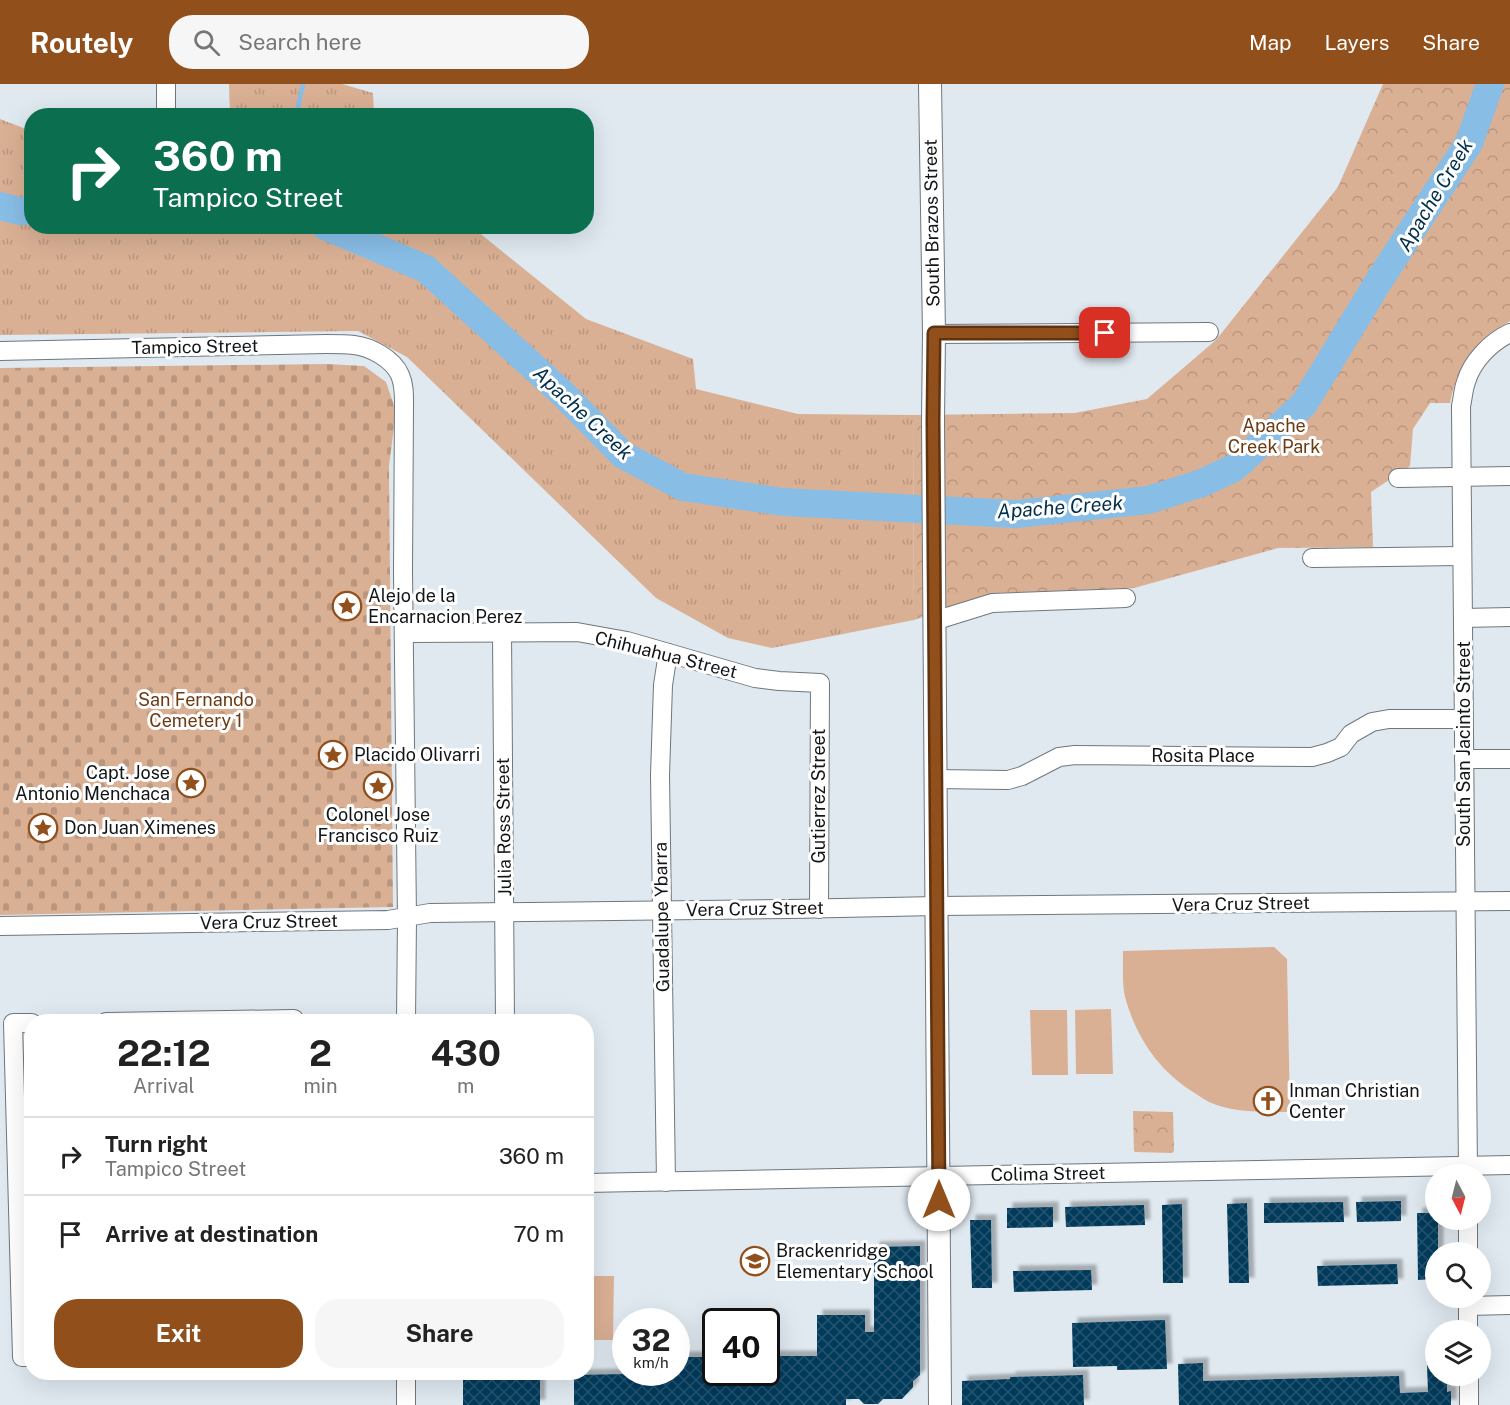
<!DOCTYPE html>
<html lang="en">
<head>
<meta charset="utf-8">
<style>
	body { margin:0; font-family:"Public Sans",sans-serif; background:#f6f6f6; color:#222; height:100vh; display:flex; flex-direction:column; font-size:22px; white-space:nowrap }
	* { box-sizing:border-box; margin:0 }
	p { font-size:20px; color:#767676 }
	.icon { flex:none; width:33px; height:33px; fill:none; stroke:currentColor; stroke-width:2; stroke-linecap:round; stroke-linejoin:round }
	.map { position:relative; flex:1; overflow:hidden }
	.details { position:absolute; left:24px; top:930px; width:570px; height:366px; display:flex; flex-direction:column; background:#fff; border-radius:24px; box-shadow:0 6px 24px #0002 }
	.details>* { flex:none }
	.banner { position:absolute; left:24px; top:24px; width:570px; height:126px; border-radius:24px; box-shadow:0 6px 24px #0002; background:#0b6e4f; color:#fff; overflow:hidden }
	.needle { width:39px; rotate:173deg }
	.buttons { position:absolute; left:1425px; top:1080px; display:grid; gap:12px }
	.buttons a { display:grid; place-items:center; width:66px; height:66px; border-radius:50%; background:#fff; box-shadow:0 6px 24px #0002; font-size:30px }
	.speed { position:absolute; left:612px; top:1224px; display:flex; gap:12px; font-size:30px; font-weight:700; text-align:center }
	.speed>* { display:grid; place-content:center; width:78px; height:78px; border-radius:50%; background:#fff; box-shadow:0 6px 24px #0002; line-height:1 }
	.speed small { font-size:15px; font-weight:400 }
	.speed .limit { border:3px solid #111; border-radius:9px; background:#fff; color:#111 }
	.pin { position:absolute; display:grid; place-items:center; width:51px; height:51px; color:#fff; margin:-26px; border-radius:12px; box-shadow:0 3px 9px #0006 }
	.me { position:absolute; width:66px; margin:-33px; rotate:0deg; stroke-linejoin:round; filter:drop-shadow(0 0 4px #0008) }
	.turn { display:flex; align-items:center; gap:21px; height:126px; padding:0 30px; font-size:27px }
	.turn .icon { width:78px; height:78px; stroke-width:2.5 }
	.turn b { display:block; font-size:42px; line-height:51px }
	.eta { display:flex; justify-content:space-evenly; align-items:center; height:102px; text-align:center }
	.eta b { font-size:36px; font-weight:700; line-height:42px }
	.action { display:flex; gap:12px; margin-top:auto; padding:12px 30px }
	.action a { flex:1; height:69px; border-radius:24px; background:#914f1b; color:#fff; font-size:24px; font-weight:700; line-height:69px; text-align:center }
	.action a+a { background:#f6f6f6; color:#222 }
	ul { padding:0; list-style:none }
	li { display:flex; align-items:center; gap:18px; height:78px; padding:0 30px; border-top:2px solid #e0e0e0 }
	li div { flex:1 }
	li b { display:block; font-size:22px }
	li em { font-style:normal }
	header { display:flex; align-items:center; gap:36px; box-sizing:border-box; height:84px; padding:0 30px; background:#914f1b; color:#fff }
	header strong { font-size:28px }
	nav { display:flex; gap:33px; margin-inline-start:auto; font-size:21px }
	.search { width:420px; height:54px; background:#f6f6f6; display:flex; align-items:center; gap:15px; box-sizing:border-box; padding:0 21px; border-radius:24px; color:#767676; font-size:22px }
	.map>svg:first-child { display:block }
	.grass { fill:url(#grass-tufts) }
	.cemetery { fill:url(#cemetery-stones) }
	.park { fill:url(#park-crowns) }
	.pitch { fill:#dab094 }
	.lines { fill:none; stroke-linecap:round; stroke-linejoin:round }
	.stream { stroke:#88bde6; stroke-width:4.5 }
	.river { stroke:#88bde6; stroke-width:28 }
	.building { fill:url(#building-cross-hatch); filter:url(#shadow) }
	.minor-casing { stroke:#6f777d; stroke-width:20 }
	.tertiary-casing { stroke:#6f777d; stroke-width:24 }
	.minor { stroke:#fff; stroke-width:18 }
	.tertiary { stroke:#fff; stroke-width:22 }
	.route-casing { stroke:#5e3312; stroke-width:15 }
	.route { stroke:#914f1b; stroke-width:10 }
	.labels { text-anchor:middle; stroke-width:6; stroke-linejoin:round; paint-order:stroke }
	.street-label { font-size:18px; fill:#121517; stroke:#fff }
	.park-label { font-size:18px; fill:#6d3a12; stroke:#fff }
	.poi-label { font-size:18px; fill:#121517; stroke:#fff; text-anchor:start }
	.water-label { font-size:20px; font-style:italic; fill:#032f4a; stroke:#fff }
</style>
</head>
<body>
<header>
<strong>Routely</strong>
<div class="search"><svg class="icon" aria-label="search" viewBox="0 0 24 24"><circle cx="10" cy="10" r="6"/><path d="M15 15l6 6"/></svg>Search here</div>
<nav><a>Map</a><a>Layers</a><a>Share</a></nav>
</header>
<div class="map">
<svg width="1510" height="1321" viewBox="0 0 1510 1321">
	<defs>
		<pattern id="grass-tufts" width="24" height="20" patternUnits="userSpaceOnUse" patternTransform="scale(1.5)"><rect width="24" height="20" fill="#dab094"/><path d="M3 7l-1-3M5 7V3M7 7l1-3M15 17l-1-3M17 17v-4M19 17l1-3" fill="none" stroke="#ba967f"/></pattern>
		<pattern id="cemetery-stones" width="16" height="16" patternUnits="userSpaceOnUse" patternTransform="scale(1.5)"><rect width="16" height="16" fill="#dab094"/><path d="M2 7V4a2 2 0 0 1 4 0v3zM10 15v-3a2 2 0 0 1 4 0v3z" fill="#ba967f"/></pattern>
		<pattern id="park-crowns" width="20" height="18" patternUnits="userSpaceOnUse" patternTransform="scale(1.5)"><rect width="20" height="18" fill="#dab094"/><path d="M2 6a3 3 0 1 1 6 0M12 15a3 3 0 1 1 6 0" fill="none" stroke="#ba967f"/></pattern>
		<pattern id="building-cross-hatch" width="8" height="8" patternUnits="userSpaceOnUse" patternTransform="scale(1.5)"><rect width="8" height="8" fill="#003a5b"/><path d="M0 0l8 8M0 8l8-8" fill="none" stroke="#25536e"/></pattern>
		<filter id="shadow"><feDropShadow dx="5.5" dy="-5.5" stdDeviation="1.5" flood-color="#0004"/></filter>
	</defs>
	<rect width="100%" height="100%" fill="#e0e9f0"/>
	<!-- grass -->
	<g class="grass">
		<path d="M229,0H342L373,9L374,31H230Z"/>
		<path d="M0,35L31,47L32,142L472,143L586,235L693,275L696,305L798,330L913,331L914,536L772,564L728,554L656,514L407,273L358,247L0,251Z"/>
	</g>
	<!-- cemetery -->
	<path class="cemetery" d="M326,280L364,282L386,298L396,327L389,382L393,823L0,831V284Z"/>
	<!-- park -->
	<g class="park">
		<path d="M1383,0H1510V237C1472,260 1460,275 1450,319H1430L1413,345L1410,382L1371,408L1373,463L1278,464L1134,504L994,509L914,536L913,331L1075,329L1147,315L1216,256L1338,103Z"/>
		<path d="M1133,1027L1173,1028L1174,1067L1172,1069L1135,1068L1134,1067Z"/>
	</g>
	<!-- pitch -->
	<g class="pitch">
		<path d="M1274,863L1287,875L1290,1028C1263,1028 1234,1029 1209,1018C1203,1015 1198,1011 1193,1008C1158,986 1136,953 1125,913C1122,899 1123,882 1123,867Z"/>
		<path d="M1111,925L1113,990H1076L1075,926Z"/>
		<path d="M1030,926H1067L1068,991H1032Z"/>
		<path d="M587,1192H614L613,1256H587Z"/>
	</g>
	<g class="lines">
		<!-- stream -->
		<path class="stream" d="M296,32L303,0"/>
		<!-- river -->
		<g class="river">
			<path d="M0,122L19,127H32"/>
			<path d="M325,142L426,185L563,310L623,371L683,403L783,418L1016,430L1148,416L1202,399L1234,384L1304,320L1380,195L1469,59L1490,0"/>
		</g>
	</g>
	<!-- building -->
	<g class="building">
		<path d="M1401,1117V1137L1357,1138L1356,1118Z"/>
		<path d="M1343,1118L1344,1138L1264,1139V1119Z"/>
		<path d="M1247,1119L1249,1199H1229L1227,1120Z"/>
		<path d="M1182,1120L1183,1199H1163L1162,1121Z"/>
		<path d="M1144,1121L1145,1141L1066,1143L1065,1123Z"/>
		<path d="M1053,1123V1143L1007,1144V1124Z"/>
		<path d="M1417,1129H1436V1136H1438V1168H1436V1195L1418,1196Z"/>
		<path d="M970,1136H991L992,1204H972Z"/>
		<path d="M920,1162V1291L913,1297V1303L902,1315H883L878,1320H864L859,1315H846V1321H574V1291L627,1290V1288H676V1273H716V1288H720V1291H734V1297L741,1296V1288H766V1272H817V1231H865V1248H874V1163Z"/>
		<path d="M1397,1180L1398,1200L1318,1202L1317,1182Z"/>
		<path d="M1091,1186L1092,1206L1014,1208L1013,1187Z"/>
		<path d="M1165,1236L1167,1285L1117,1286V1282L1073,1283L1072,1239Z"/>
		<path d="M1203,1279V1297L1399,1292L1400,1309L1428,1308L1427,1281H1436V1292H1447V1308L1451,1307V1321H1179L1178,1280Z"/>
		<rect x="463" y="1288" width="77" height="33"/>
		<path d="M1083,1291L1084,1321H962V1297L1010,1295V1293Z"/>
	</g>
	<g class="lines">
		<!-- minor casing -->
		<g class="minor-casing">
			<g id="minor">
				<path d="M166,32V0"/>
				<path d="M934,250L1209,248"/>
				<path d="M0,267L326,260C335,260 345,260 354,261C371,263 393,275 400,291C404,300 404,309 404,319L403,488L407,834L406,938"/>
				<path d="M1398,394L1510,392"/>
				<path d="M1312,474L1462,472"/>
				<path d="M1463,534L1510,533"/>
				<path d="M934,537L992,519L1126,514"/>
				<path d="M502,548L505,938"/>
				<path d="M405,549L577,548L627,557L755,594L779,597L820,599L819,825"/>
				<path d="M1464,675H1510"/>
				<path d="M936,695L1008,696L1022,692L1059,673L1075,671L1312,673L1327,669L1341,663L1351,650L1372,638L1389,635H1463"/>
				<path d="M0,842L388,836L430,829L791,825L937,822L1510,817"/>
				<path d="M106,938L294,935V938"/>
				<path d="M32,939H13L22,1273H32"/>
				<path d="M1468,1090L1461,322C1463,314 1463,306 1466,298C1472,277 1491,258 1510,249"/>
				<path d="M666,1098L660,691L663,601L668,569"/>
				<path d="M586,1099L1510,1081"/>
				<path d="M1468,1136V1168"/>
				<path d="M1468,1222L1510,1221"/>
				<path d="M1468,1246V1214"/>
				<path d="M406,1288V1321"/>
				<path d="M1469,1292V1321"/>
			</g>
		</g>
		<!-- tertiary casing -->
		<g class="tertiary-casing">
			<path id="tertiary" d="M930,0L934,250L933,337L940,1321"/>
		</g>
		<!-- minor -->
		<use href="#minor" class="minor"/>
		<!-- tertiary -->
		<use href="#tertiary" class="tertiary"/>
	</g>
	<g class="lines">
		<!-- route casing -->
		<g class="route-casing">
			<path id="route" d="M939,1116L933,337L934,249H1105"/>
		</g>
		<!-- route -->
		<use href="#route" class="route"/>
	</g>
	<!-- icons -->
	<defs>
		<g id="sight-ring" transform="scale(1.5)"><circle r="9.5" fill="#fff" stroke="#914f1b" stroke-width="1.5"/><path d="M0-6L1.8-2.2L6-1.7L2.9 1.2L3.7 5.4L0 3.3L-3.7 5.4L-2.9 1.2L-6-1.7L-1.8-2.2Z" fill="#914f1b"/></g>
		<g id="church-ring" transform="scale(1.5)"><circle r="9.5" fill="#fff" stroke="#914f1b" stroke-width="1.5"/><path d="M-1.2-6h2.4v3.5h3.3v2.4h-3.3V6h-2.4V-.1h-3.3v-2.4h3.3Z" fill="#914f1b"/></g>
		<g id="school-ring" transform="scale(1.5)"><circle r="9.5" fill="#fff" stroke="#914f1b" stroke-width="1.5"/><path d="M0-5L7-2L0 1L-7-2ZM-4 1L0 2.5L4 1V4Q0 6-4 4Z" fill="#914f1b"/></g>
	</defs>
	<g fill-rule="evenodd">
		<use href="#sight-ring" x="347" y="522"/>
		<use href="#sight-ring" x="333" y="671"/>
		<use href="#sight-ring" x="191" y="699"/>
		<use href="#sight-ring" x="378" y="702"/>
		<use href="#sight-ring" x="43" y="744"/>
		<use href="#church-ring" x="1268" y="1017"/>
		<use href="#school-ring" x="755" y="1177"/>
	</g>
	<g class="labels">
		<!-- street labels -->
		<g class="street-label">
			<text transform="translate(932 139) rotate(-91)" y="6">South Brazos Street</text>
			<text transform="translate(195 263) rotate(-1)" y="6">Tampico Street</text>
			<text transform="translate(666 571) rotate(14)" y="6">Chihuahua Street</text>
			<text transform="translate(1464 660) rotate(-90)" y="6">South San Jacinto Street</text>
			<text x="1203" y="678">Rosita Place</text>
			<text transform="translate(819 712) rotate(-90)" y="6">Gutierrez Street</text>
			<text transform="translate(504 743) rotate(-91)" y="6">Julia Ross Street</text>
			<text transform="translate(1241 820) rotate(-1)" y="6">Vera Cruz Street</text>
			<text transform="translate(755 825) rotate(-1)" y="6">Vera Cruz Street</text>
			<text transform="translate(662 833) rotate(-91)" y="6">Guadalupe Ybarra</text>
			<text transform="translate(269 838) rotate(-1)" y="6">Vera Cruz Street</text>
			<text transform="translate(1048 1090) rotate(-1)" y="6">Colima Street</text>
		</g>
		<!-- park labels -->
		<g class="park-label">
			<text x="1274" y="348">Apache<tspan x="1274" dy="21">Creek Park</tspan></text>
			<text x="196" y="622">San Fernando<tspan x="196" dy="21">Cemetery 1</tspan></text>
		</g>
		<!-- poi labels -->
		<g class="poi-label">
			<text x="368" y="518">Alejo de la<tspan x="368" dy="21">Encarnacion Perez</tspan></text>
			<text x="354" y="677">Placido Olivarri</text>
			<text x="170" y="695" text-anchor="end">Capt. Jose<tspan x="170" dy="21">Antonio Menchaca</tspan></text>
			<text x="378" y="737" text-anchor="middle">Colonel Jose<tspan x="378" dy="21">Francisco Ruiz</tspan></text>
			<text x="64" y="750">Don Juan Ximenes</text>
			<text x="1289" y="1013">Inman Christian<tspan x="1289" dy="21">Center</tspan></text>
			<text x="776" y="1173">Brackenridge<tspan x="776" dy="21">Elementary School</tspan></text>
		</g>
		<!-- water labels -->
		<g class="water-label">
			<text transform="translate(1435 111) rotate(-59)" y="7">Apache Creek</text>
			<text transform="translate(583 329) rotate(43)" y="7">Apache Creek</text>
			<text transform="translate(1060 423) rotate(-4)" y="7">Apache Creek</text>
		</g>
	</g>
</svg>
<div class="buttons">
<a><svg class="needle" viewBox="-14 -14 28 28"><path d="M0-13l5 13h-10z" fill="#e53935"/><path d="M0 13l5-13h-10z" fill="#767676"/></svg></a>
<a><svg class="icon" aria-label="search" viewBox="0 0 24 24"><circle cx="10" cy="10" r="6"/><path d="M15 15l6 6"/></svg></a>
<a><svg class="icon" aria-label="layers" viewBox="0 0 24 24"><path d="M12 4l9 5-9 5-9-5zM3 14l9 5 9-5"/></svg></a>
</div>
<div class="speed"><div>32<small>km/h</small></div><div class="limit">40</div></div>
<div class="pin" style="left:1105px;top:249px;background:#d93025"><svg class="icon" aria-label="arrive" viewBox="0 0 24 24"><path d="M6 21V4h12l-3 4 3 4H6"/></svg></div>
<svg class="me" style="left:939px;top:1116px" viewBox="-20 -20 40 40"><circle r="19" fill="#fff"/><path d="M0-13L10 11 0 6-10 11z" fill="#914f1b"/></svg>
<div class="banner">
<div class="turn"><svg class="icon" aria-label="right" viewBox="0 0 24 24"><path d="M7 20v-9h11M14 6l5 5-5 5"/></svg><div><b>360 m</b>Tampico Street</div></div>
</div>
<section class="details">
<div class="eta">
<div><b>22:12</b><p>Arrival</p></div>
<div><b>2</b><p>min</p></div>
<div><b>430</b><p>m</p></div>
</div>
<ul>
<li><svg class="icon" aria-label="right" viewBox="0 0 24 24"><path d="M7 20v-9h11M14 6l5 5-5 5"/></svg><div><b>Turn right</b><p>Tampico Street</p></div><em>360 m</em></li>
<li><svg class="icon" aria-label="arrive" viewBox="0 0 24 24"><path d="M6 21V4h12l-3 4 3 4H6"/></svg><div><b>Arrive at destination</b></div><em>70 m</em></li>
</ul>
<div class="action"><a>Exit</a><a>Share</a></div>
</section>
</div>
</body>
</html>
